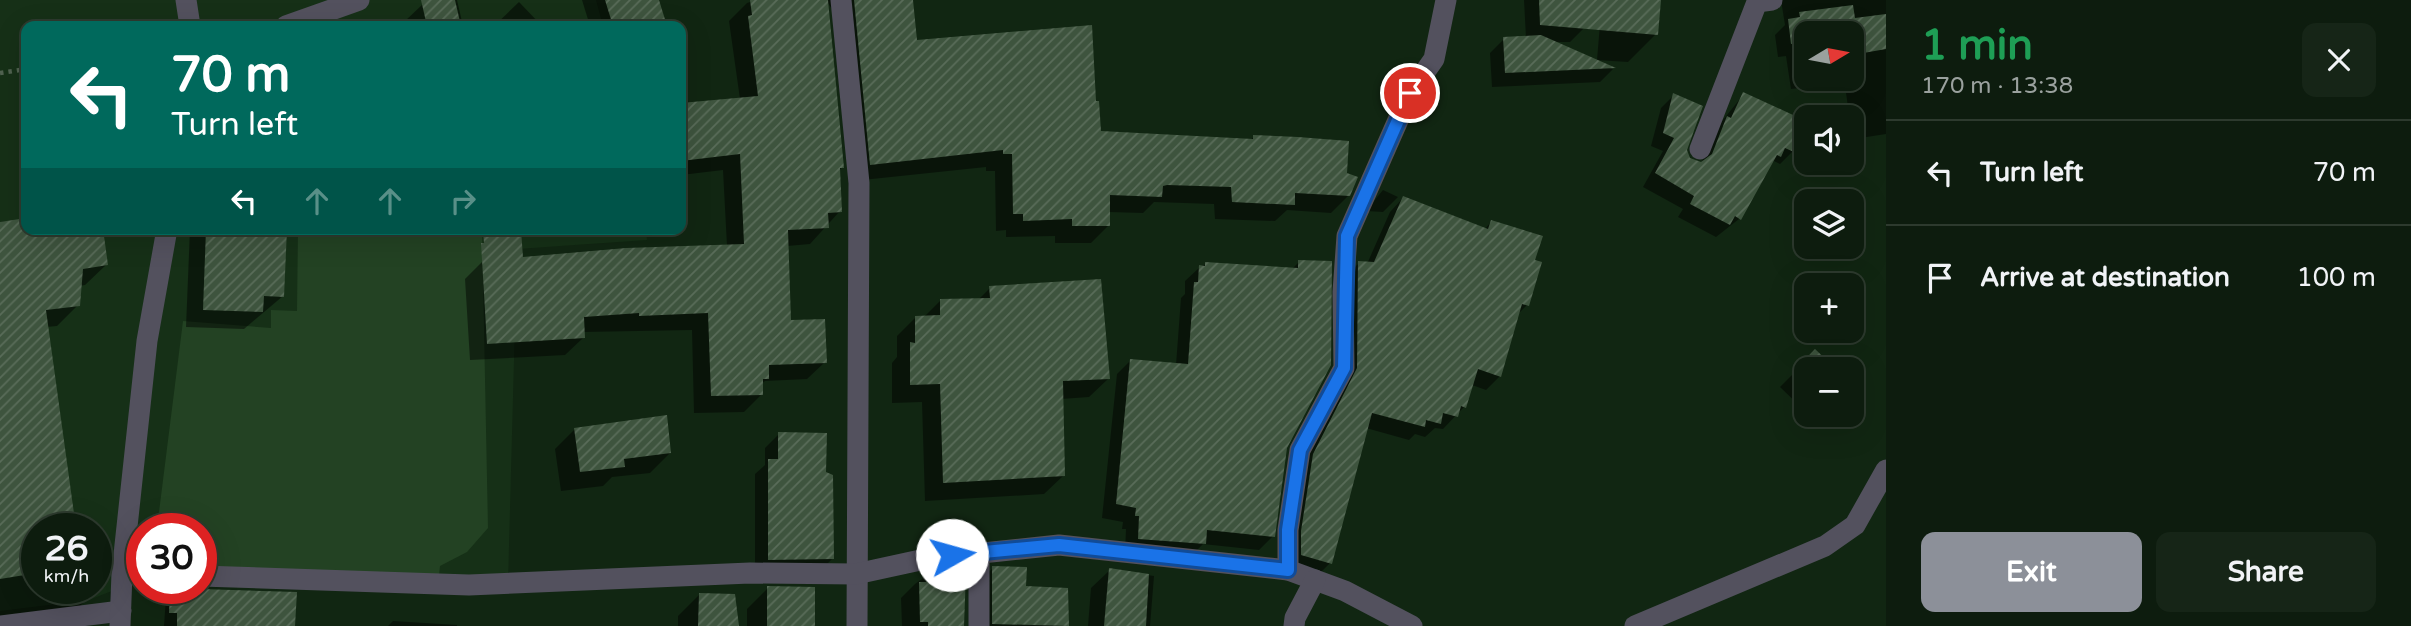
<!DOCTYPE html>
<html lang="en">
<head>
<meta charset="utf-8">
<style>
	body { margin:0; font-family:"Varela Round",sans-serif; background:#162517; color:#f1f3f6; height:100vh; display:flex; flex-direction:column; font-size:26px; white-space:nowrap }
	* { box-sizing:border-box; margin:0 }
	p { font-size:23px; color:#9aa19e }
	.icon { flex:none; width:38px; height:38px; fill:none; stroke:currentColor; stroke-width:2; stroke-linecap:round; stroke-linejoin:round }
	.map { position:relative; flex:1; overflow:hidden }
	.drawer { display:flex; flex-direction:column; background:#0d1c0e; width:525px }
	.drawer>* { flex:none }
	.banner { position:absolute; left:21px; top:21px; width:665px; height:214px; border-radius:14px; box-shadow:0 7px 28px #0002,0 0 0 2px #2d3a2e; background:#00695c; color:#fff; overflow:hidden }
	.needle { width:46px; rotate:80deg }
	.controls { position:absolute; left:1794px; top:21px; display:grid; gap:14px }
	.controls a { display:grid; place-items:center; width:70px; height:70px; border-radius:14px; background:#0d1c0e; box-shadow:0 7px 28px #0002,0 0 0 2px #2d3a2e; font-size:35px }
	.speed { position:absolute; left:21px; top:513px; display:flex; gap:14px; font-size:35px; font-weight:700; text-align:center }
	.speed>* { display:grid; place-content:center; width:91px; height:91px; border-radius:50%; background:#0d1c0e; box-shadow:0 7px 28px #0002,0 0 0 2px #2d3a2e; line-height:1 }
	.speed small { font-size:18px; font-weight:400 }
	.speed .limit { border:10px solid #d22; background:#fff; color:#111 }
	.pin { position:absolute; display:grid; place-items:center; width:60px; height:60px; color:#fff; margin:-30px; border:4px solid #fff; border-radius:50%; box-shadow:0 2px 7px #0007 }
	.me { position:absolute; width:77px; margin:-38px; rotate:83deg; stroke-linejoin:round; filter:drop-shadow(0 0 5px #0008) }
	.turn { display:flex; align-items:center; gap:24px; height:147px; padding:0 35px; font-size:32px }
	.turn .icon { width:91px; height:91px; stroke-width:2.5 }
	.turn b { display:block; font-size:49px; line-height:60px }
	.lanes { display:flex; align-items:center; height:66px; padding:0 35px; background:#0003; justify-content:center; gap:35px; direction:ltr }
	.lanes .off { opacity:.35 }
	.round { display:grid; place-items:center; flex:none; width:74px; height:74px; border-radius:14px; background:#162517 }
	.overview { display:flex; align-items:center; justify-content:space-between; height:119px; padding:0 35px }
	h1 { font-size:42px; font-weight:700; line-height:52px; color:#1e9e55 }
	.cta { display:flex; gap:14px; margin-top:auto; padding:14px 35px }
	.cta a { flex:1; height:80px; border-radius:14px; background:#8c9099; color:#fff; font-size:28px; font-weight:700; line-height:80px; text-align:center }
	.cta a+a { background:#162517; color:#f1f3f6 }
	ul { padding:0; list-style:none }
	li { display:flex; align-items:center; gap:21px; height:105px; padding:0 35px; border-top:2px solid #2d3a2e }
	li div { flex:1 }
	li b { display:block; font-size:26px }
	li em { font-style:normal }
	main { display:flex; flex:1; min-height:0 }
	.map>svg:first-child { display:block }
	.built { fill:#163017; fill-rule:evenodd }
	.pitch { fill:#234223 }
	.shadow { fill:#0007 }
	.building { fill:url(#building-hatch) }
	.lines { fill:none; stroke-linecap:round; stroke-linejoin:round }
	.path { stroke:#506250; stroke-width:4.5; stroke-dasharray:3.5 5; stroke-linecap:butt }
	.minor { stroke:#53515e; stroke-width:21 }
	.route-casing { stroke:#114b97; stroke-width:18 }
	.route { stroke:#1a73e8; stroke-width:12 }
</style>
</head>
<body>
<main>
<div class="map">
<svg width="1886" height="626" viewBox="0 0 1886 626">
	<defs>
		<pattern id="building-hatch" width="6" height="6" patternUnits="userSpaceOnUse" patternTransform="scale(1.75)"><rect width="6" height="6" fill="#3e543e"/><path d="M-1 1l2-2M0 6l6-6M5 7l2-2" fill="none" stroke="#596c59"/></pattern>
	</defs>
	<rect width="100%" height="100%" fill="#112612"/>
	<!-- built -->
	<path class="built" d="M0,0H596L603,26H26V229H646L647,240L517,249L508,584L438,585L201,528H142V579L89,600L0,611ZM37,528H96V588H37Z"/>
	<!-- pitch -->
	<path class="pitch" d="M298,229H482L488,528L467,552L440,566L438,585L201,575V528H157L183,321L271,328V310L297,311Z"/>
	<!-- shadow -->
	<g class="shadow">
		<path d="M441,0H457L463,26H406L405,21L423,4Z"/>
		<path d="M582,0H657L665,26H590Z"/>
		<path d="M756,0H911L915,42L1094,103L1100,133L1250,140L1254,137L1345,174L1349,195L1331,213L1287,210L1275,221L1215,219L1214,204L1154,202L1143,213L1109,212V225L1091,243H1055V236L1006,237V230L996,231L995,171H986V167L853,181L837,17L826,0L842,167L838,172L840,211L810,244L787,246L789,322L825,362L807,379L765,381L761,384L762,394L744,412L694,413L692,330L583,332V338L565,355L470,360L465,279L483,261L727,246L723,170L681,175V76L689,104L740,99L729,21L747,3Z"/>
		<path d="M1524,0H1583L1584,28L1570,42H1551L1613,69L1600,82L1492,87L1490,53L1504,39L1526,38Z"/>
		<path d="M1602,0H1659L1656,34L1628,62L1597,60Z"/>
		<path d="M1781,0H1886V134L1860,138L1859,134L1852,135L1844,79H1852V33H1806V79H1823L1816,86L1791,89L1786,56L1778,57L1775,35L1785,25Z"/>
		<path d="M519,2L542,26H494Z"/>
		<path d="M1744,94L1806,123L1793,151L1780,164L1774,161L1767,168L1739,219L1716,237L1678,217L1683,209L1643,187L1663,151L1651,146L1661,108L1674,95L1688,158L1695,163L1702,162L1714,131Z"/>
		<path d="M1383,190L1398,197L1383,212L1366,211Z"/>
		<path d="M1403,198L1484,230L1491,222L1533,261L1527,305L1517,315L1500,376L1486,390L1472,385L1464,407L1443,429L1435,428L1425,437L1415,434L1409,440L1366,428L1330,563L1316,577L1288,569L1300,470L1344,384L1345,277L1359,263L1367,264L1390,212Z"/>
		<path d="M26,219V229L106,265L85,285L79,286L78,305L57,326L46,327L74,528H37V588H89L90,596L69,617L0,626V222Z"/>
		<path d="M190,229H286L283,296L244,329L186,327Z"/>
		<path d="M486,229H506L487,235Z"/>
		<path d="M1299,262L1285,447L1273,536L1259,550L1203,544L1190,557L1125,553L1126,529H1122L1123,522L1102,518L1117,374L1131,360L1176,365L1181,298L1185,294V281L1200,267L1206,264L1291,270Z"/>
		<path d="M990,288L1108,379L1089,397L1061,399L1063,476L1044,494L925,501L922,402L892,403V363L897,357V336L915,318L924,317L940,301L978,300Z"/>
		<path d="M1815,352L1834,369H1806V412L1780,387Z"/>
		<path d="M1809,415H1822L1816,421Z"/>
		<path d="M575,429L670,453L650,473L612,477L603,486L561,491L555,449Z"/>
		<path d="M779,434L824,473L833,558L819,572L755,573V474L765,465V448Z"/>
		<path d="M993,568L1024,588L1066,589L1067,626H979V581Z"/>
		<path d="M1110,570L1154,576L1150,626H1088L1091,588Z"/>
		<path d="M964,574V626H902L901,598L915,584L926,576Z"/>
		<path d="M174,588H196L294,626H164L166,597Z"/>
		<path d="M768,588L813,626H747V609Z"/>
		<path d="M699,595L737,626H678V616Z"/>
		<path d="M393,621L457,625V626H388Z"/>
	</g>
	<!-- building -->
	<g class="building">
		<path d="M421,0H455L461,26H427Z"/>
		<path d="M605,0H659L667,26H613Z"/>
		<path d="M750,0H828L844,168H840L842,212L828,213L829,228L788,230L791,320L825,319L827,363L769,365V379H763V395L711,396L708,313L639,316V313L584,317L585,338L487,344L481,243H484L483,232L521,230L523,257L626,248L744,244L740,154L681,161V103L758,96L748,16L752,15Z"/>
		<path d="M854,0H913L917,40L1092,25L1096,101H1099L1101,131L1253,139V135L1298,137L1349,141L1347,173L1358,177L1350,196L1295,193V205L1232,202L1231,187L1167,185L1163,186L1162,197L1110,195V226H1072V219L1023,221V214H1013L1012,154H1003V150L870,165Z"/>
		<path d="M1539,0H1661L1658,35L1540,25Z"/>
		<path d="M1853,5L1855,18L1886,14V49L1852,55V33H1806V63L1803,64L1800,43L1791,44L1788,19L1800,17L1799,12Z"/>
		<path d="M1541,35L1616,68L1505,73L1503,37Z"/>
		<path d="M1743,92L1806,121V128L1794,152L1785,148L1781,157L1777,155L1741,220L1735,216L1730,225L1690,204L1694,196L1655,173L1674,138L1663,133L1673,93L1703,106L1687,150L1690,158L1701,162L1712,154L1727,116L1731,118Z"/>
		<path d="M1403,196L1488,229L1491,220L1543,236L1535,260L1542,262L1529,306L1522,304L1501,377L1478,369L1466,408L1461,406L1458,417L1443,413L1441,424L1426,420L1425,427L1372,413L1332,564L1301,555V531L1313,454L1357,368L1358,261L1374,262Z"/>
		<path d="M26,218V229H103L108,265L83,269L80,306L46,310L76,528H37V573L0,579V222Z"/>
		<path d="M206,229H287L284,297L264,296L263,312L203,310Z"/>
		<path d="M1298,260L1332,261L1331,365L1287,448L1275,537L1207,530L1206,544L1138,539L1139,516H1135L1136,508L1116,504L1130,359L1188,364L1194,282H1198L1199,265L1205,266V262L1298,268Z"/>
		<path d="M1101,279L1110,379L1063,381L1065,476L943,483L940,384L910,385V342L915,343V316L940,315V299L990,298L989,286Z"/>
		<path d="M1815,349L1836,369H1806V384L1793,372Z"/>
		<path d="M667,415L671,453L624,459L625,467L580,472L574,428Z"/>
		<path d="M778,432L827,433L826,472L833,475L834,559L768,560V459H778Z"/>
		<path d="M992,566L1027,567L1026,586L1068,588L1069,626L992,624Z"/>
		<path d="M1109,568L1149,574L1146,626H1104Z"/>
		<path d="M966,572L964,626H928V622H920L919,582H926L925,574Z"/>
		<path d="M767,586L815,587V626H767Z"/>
		<path d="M170,588L297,592L295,626H177V613H169Z"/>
		<path d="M699,593L735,594L739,626H698Z"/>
	</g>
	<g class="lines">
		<!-- path -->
		<path class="path" d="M0,73L26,69"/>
		<!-- minor -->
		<g class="minor">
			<path d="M186,0L190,26"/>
			<path d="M841,0L859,183L857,626"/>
			<path d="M286,26L359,0"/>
			<path d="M1700,149L1757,2L1772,0"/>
			<path d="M979,552V626"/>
			<path d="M1288,570V530L1300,450L1344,368L1343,292L1347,236L1410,93L1434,59L1446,0"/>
			<path d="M201,576L469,585L750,573L856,574L925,559L1059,545L1288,570L1345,591L1412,626"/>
			<path d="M0,626L121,611"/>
			<path d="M120,626L122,573L147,341L167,229"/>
			<path d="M1294,626L1295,618L1315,580"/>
			<path d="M1635,626L1825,546L1855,525L1886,470"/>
		</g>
	</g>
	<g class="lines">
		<!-- route casing -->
		<g class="route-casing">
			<path id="route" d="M952,555L1059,545L1288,570V530L1300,450L1344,368L1347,236L1410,93"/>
		</g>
		<!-- route -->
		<use href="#route" class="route"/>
	</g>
</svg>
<div class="controls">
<a><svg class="needle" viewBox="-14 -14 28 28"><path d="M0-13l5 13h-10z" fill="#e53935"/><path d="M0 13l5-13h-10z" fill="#9aa19e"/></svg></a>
<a><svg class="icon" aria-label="sound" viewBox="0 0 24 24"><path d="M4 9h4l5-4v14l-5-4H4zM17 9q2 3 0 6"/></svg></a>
<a><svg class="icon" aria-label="layers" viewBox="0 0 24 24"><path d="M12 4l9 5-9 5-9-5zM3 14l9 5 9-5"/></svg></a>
<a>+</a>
<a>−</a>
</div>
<div class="speed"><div>26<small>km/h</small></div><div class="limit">30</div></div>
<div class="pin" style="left:1410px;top:93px;background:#d93025"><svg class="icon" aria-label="arrive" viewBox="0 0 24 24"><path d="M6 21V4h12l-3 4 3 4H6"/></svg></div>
<svg class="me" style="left:952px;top:555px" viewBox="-20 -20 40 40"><circle r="19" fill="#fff"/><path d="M0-13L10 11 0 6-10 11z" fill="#1a73e8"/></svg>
<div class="banner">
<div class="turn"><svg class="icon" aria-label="left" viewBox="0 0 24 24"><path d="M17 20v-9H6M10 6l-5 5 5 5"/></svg><div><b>70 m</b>Turn left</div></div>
<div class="lanes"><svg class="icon" aria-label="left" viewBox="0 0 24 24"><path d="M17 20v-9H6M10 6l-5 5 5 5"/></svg><svg class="icon off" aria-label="ahead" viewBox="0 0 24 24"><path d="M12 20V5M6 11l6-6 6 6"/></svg><svg class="icon off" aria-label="ahead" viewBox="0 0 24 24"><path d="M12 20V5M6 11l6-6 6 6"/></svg><svg class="icon off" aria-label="right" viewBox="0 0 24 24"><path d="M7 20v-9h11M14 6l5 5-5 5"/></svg></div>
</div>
</div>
<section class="drawer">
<div class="overview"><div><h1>1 min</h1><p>170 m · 13:38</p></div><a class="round"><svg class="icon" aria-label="close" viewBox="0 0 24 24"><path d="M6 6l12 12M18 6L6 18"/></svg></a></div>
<ul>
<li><svg class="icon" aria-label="left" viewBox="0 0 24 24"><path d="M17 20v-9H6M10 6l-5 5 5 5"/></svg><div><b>Turn left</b></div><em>70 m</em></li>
<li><svg class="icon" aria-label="arrive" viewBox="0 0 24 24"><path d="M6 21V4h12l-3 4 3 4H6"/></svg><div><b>Arrive at destination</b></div><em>100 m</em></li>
</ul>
<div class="cta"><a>Exit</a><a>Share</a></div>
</section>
</main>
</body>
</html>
